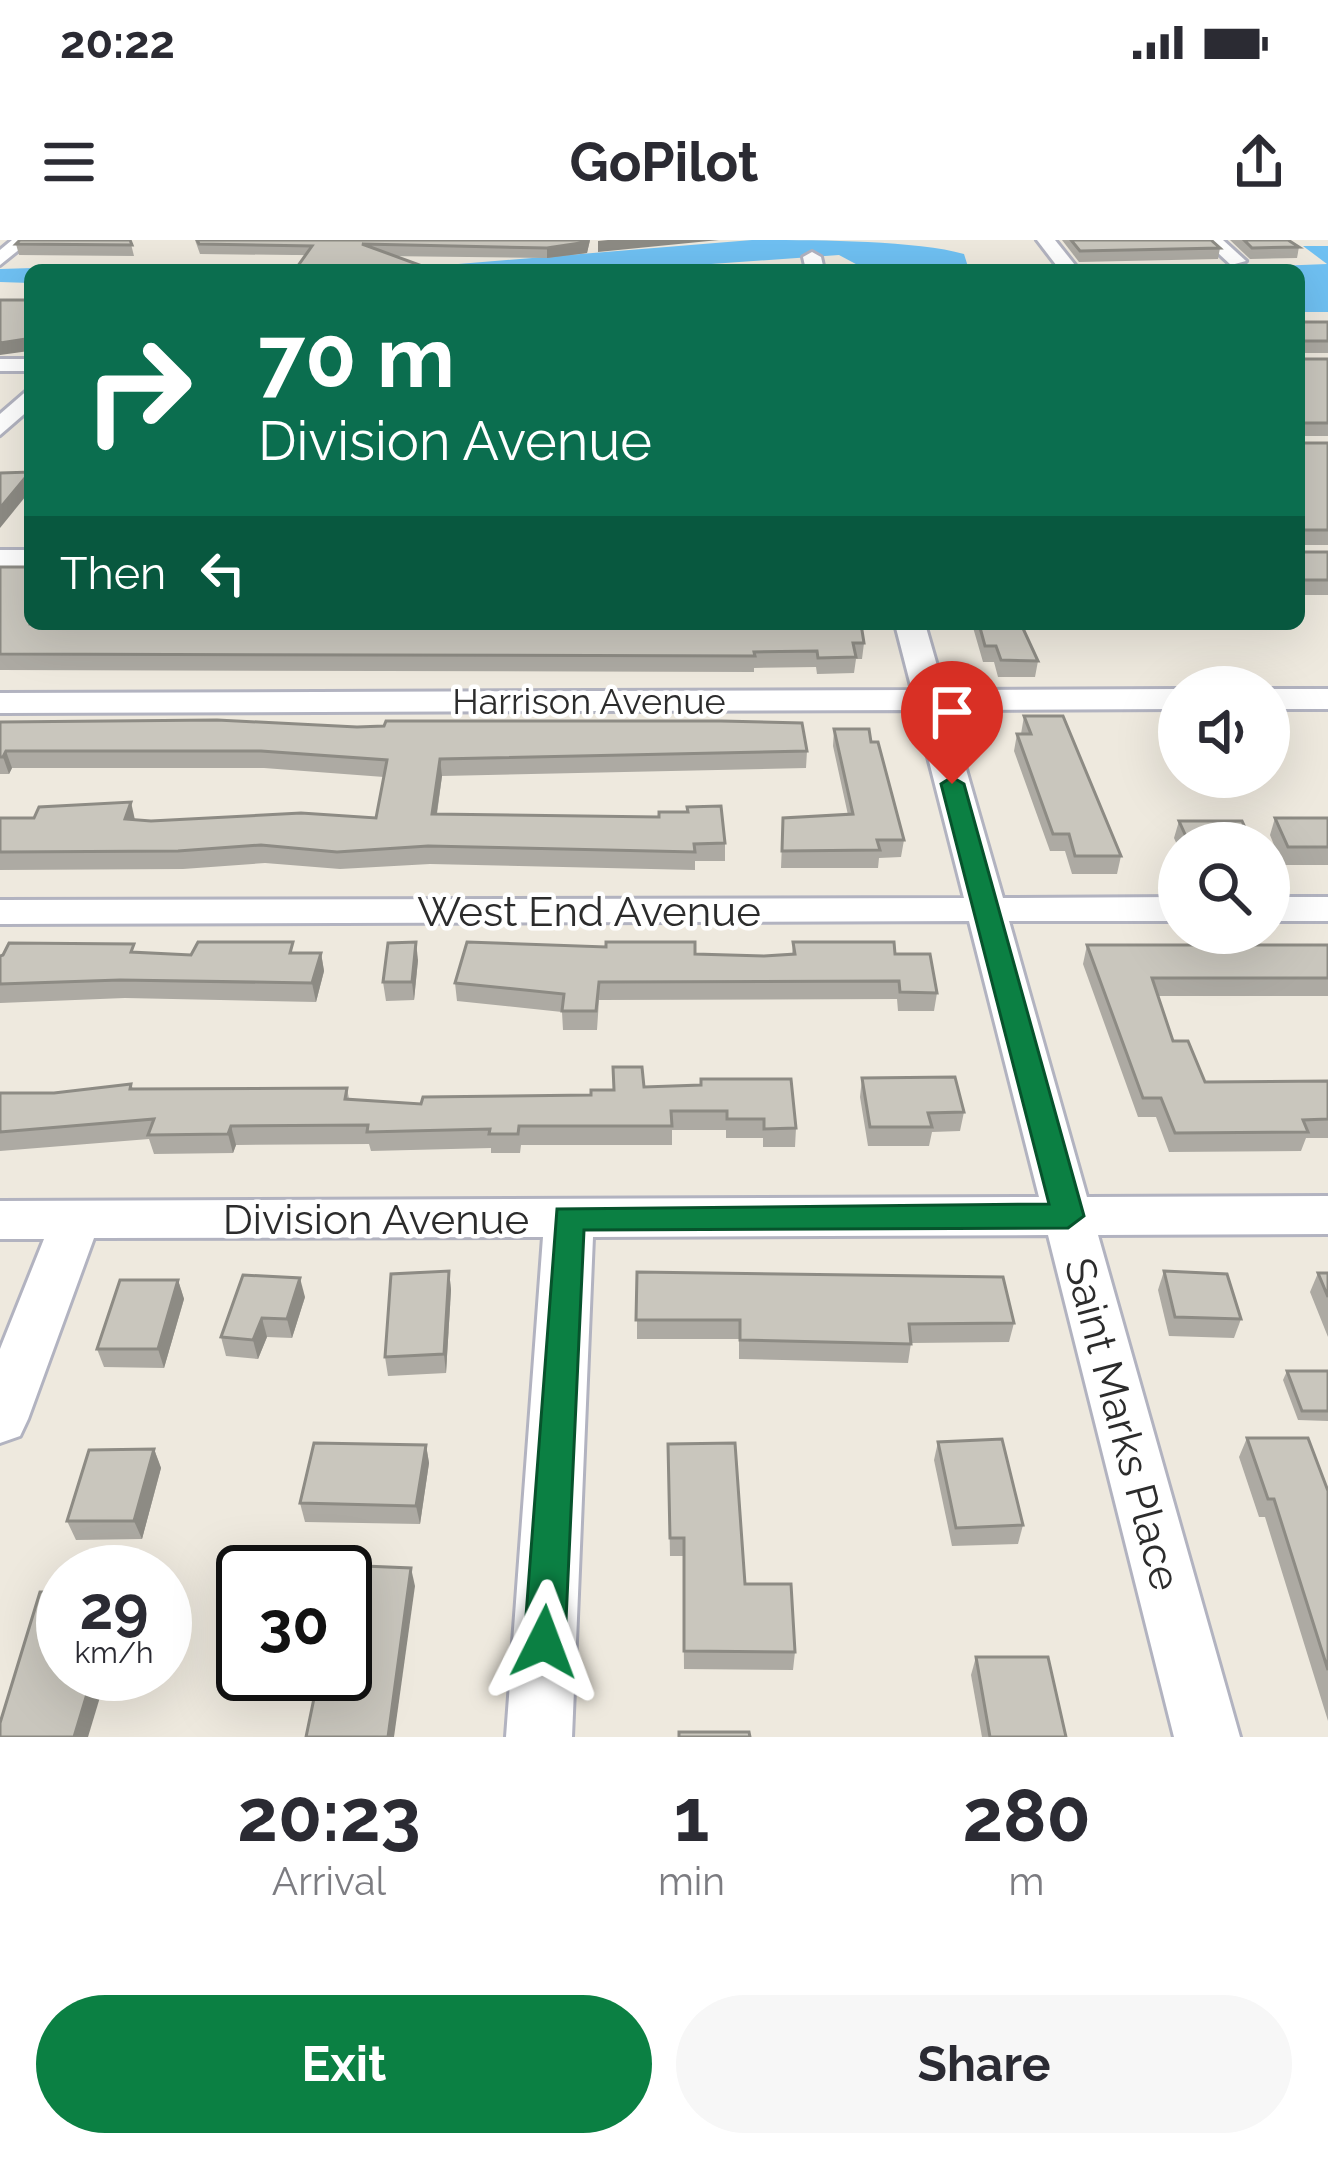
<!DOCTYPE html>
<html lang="en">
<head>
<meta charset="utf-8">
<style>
	body { margin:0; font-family:Raleway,sans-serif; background:#f7f7f7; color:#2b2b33; height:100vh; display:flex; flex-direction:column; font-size:45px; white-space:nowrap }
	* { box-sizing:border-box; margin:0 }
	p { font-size:39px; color:#7c7c81 }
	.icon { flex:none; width:66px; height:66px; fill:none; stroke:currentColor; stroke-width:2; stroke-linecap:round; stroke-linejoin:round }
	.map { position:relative; height:1497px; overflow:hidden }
	.details { display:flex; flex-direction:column; background:#fff; flex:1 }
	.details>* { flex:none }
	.banner { position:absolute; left:24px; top:24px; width:1281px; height:366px; border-radius:18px; box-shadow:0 12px 48px #0002; background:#0b6e4f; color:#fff; overflow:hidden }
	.controls { position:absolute; left:1158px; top:426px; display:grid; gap:24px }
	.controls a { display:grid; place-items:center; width:132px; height:132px; border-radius:50%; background:#fff; box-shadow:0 12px 48px #0002; font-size:60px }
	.speed { position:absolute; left:36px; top:1305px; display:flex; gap:24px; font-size:60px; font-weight:700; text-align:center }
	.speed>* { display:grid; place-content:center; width:156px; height:156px; border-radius:50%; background:#fff; box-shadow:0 12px 48px #0002; line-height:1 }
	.speed small { font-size:30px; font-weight:400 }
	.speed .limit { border:6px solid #111; border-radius:18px; background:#fff; color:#111 }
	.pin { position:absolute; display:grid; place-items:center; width:102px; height:102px; color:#fff; margin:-123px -51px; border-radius:50% 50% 50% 0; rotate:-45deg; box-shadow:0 0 12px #0007 }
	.pin .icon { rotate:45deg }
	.me { position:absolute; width:132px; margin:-66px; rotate:3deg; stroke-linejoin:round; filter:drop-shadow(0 0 9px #0008) }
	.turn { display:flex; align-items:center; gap:42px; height:252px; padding:0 36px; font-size:54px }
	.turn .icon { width:156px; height:156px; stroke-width:2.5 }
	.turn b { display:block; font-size:84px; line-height:102px }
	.then { display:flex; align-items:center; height:114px; padding:0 36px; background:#0003; gap:24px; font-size:45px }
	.eta { display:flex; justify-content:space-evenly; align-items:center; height:204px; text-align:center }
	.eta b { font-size:72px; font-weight:700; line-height:84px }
	.cta { display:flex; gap:24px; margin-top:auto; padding:24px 36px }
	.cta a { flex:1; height:138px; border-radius:72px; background:#0b8043; color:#fff; font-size:48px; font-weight:700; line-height:138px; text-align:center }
	.cta a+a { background:#f7f7f7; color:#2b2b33 }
	.status { display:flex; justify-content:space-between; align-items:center; height:84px; padding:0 60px; background:#fff; direction:ltr }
	.status svg { height:33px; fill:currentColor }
	header { display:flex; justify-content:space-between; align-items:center; height:156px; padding:0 36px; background:#fff; font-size:54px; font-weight:700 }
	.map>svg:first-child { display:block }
	.water { fill:#6fc0f2 }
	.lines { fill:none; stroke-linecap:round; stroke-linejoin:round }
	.street-casing { stroke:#b2b3c0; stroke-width:6 }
	.street { fill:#fff; fill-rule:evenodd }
	.wall { fill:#adaaa3 }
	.shaded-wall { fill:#8d8b84 }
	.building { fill:#c9c6bd; stroke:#8d8b84; stroke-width:3 }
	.route { fill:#0b8043; stroke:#07532c; stroke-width:3 }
	.labels { text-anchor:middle; stroke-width:9; stroke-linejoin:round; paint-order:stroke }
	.far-street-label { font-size:36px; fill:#2c2c2c; stroke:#fff }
	.street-label { font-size:42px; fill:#2c2c2c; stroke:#fff }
</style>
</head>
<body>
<div class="status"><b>20:22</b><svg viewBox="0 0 49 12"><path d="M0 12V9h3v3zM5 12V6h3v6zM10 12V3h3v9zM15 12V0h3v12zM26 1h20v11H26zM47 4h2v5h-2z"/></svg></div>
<header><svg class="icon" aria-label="menu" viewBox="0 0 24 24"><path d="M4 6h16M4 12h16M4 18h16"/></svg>GoPilot<svg class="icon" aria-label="share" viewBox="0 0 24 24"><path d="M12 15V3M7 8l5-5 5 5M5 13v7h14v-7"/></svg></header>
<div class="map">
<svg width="1328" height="1497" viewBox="0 0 1328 1497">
	<rect width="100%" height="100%" fill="#eee9de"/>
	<!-- water -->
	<g class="water">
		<path d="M752,0C809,0 915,0 964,14L969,30H867L839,15L627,30H30V43L0,42V29L130,25L397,29Z"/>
		<path d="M1303,6H1328V72H1299V30H1179L1327,24Z"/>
	</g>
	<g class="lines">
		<!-- street casing -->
		<g class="street-casing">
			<g id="street">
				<path d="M12,0H31L0,25V10Z"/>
				<path d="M1037,0H1055L1079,30H1060Z"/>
				<path d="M1204,0H1223L1246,21L1231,25Z"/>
				<path d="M812,12L821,17L824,30H806L803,17Z"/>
				<rect x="0" y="119" width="30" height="12"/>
				<path d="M30,148V169L0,195V174Z"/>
				<rect x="0" y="310" width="30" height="16"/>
				<path d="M895,384H925L944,450L1179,449V469L949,470L1003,658L1179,657V681H1009L1087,957L1328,956V994L1098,995L1240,1497H1174L1048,995L593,997L572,1497H506L543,997L94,998L28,1179L20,1196L0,1203V1109L44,999H0V961L1039,957L969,681L0,684V660L964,658L916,470L0,473V453L912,450Z"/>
				<rect x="1269" y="449" width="59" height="20"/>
				<rect x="1269" y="657" width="59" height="24"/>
			</g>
		</g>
		<!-- street -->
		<use href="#street" class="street"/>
	</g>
	<!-- wall -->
	<g class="wall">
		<path d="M130,0L134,16L19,15L16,4Z"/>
		<path d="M195,0H590L587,13L547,18L200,14Z"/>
		<path d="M1062,0H1211L1220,8L1218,19L1079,22Z"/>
		<path d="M1230,0H1288L1299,7L1297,18L1250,19Z"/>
		<rect x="1299" y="82" width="29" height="31"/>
		<path d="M1299,113V119H1328V196H1299V203H1328V305H1300V312H1328V355H1299Z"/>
		<path d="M0,327L864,403L862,419H856L854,433L817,434L816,427L754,428V432L0,430Z"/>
		<path d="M972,384H1021L1038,421L1035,437H998L994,422H983Z"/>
		<path d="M1024,476L1121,616L1117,634H1072L1065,611H1050L1014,511L1017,494H1021Z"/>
		<path d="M0,482L807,511L806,528L442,536L437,574L725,603V621H695V630L430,624L340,629L265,623L183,629L0,630V578L151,581L376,578L384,537L264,528H12L9,534H0Z"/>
		<path d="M834,489L871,502L904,600L901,617L879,618L878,628H781L783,578L848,575L833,506Z"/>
		<path d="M1275,578H1328V625H1282L1270,595Z"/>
		<path d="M1179,581L1252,603H1179V609L1174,598Z"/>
		<path d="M793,702L895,714L937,753L934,771H898L897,759L599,760L597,790H563L562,772L457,761L455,743L695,714L764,716L792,715Z"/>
		<path d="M1087,705H1328V756H1158L1173,801L1205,842L1328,841V898H1306L1301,911L1169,912L1156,877H1138L1083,724Z"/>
		<path d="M137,712L191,715L321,713L324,731L316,762L125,758L0,763V716Z"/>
		<path d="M418,720L414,760L386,761L383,742Z"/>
		<path d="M862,838L964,872L960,891L932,892L929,906H868L860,857Z"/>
		<path d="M131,844L133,849L347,848L349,859L421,864L591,855L614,850L644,847L796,888L795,907H763V898H726V890H672V905H521L520,913H491V908L371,911L369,904L236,905L233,913L154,914L149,899L0,911V853H54Z"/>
		<path d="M449,1031L451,1050L446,1133L388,1136L385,1117Z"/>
		<path d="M1164,1031L1241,1079L1234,1098L1169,1096L1158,1050Z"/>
		<path d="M637,1032L1014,1083L1009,1102L911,1103L908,1123L739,1119V1099H637Z"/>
		<path d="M1318,1033H1328V1097L1310,1052Z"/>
		<path d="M178,1040L184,1059L164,1128L104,1127L97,1109Z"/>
		<path d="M305,1057L292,1098L267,1097L258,1119L226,1116L221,1097Z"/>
		<path d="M1287,1131H1328V1181L1298,1180L1283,1140Z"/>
		<path d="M1247,1198L1328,1251V1481L1265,1277H1259L1239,1217Z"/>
		<path d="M938,1202L1023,1285L1018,1304L952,1306L934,1220Z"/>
		<path d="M668,1204L745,1344L795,1412L793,1430L684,1429L683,1316H670Z"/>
		<path d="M426,1205L429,1223L420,1284L305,1282L300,1263Z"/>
		<path d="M154,1209L161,1228L142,1299L76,1300L67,1281Z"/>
		<path d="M976,1417L1066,1497H982L971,1435Z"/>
	</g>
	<!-- shaded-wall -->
	<g class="shaded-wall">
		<path d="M590,0L587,13L547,18V8Z"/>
		<path d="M608,0H719L598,12V1Z"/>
		<path d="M30,95L29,111L0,115V103Z"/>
		<path d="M30,232V251L0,288V268Z"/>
		<path d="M6,511L12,528L9,534L3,517Z"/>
		<path d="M440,519L442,536L434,592L432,574Z"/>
		<path d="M131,562L135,580L125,579Z"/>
		<path d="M416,702L418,720L414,760L412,742Z"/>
		<path d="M321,713L324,731L316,762L312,743Z"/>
		<path d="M231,886L236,905L233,913L228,894Z"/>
		<path d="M449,1031L451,1050L446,1133L444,1114Z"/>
		<path d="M300,1038L305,1057L292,1098L287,1079Z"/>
		<path d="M178,1040L184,1059L164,1128L158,1109Z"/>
		<path d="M262,1078L267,1097L258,1119L253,1100Z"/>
		<path d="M426,1205L429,1223L420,1284L416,1266Z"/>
		<path d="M154,1209L161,1228L142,1299L134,1281Z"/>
		<path d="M411,1328L415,1346L394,1497H388Z"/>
		<path d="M93,1434H107L88,1497H74Z"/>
	</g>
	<!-- building -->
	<g class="building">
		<path d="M20,0H130L132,5L16,4Z"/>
		<path d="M197,0H587V2L547,8L362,4L433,30H295L312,6L199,4Z"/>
		<path d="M1071,0H1211L1220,8L1080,11Z"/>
		<path d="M1244,0H1288L1299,7L1252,8Z"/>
		<path d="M0,60H30V95L26,99L0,103Z"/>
		<rect x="1299" y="82" width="29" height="19"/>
		<path d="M1299,113V119H1328V183H1299V203H1328V290H1300V312H1328V340H1299Z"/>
		<path d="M30,232L0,268V233Z"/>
		<path d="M0,327H30V384H861L864,403H853L856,417L818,418L817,411L754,412L755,416L0,414Z"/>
		<path d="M979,384H1021L1038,421L1001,420L996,406H985Z"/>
		<path d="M1024,476H1063L1121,616H1075L1069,594H1053L1017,494H1031Z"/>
		<path d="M217,480L357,487L384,486L386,481H721L802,483L807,511L440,519L432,574L659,577V572H688L687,567L721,566L725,603L694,604L695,612L428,606L337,612L261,605L178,611L0,612V578H34L39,567L131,562L125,579L151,581L301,573L376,578L387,520L261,511H6L3,517H0V482Z"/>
		<path d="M834,489H869L871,502H878L904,600H877L880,610L782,611L783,578L853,574Z"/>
		<path d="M1275,578H1328V607H1288Z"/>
		<path d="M1179,581H1242L1252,603H1189Z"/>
		<path d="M198,702H293L290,713H321L312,743L120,740L0,744V716L3,715L9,703L134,704L131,712L191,715Z"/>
		<path d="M416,702L412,742H383L388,703Z"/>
		<path d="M467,702L606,707V702H695V714L764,716L795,714L793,702H894L895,714H930L937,753L900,752L899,741L599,742L596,771H562L564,754L455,743Z"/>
		<path d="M1087,705H1328V738H1152L1173,801H1188L1205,842L1328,841V879L1303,880L1308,892L1175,893L1161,858H1143Z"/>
		<path d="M613,827H642L644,847L701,845V839H791L796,888L764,889V879H727V871H671L672,886H519L518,894H489L490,889L367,892L368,885L231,886L228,894L148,895L154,879L0,892V853H54L131,844L130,849L347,848L345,859L421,864L423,857L591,855V850H614Z"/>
		<path d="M955,837L964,872L928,873L932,887H870L862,838Z"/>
		<path d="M449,1031L444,1114L385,1117L391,1034Z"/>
		<path d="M1164,1031L1227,1034L1241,1079L1175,1077Z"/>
		<path d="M637,1032L1003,1037L1014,1083L909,1084L911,1104L740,1100V1080H636Z"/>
		<path d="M1318,1033H1328V1057Z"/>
		<path d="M243,1035L300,1038L287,1079L262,1078L253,1100L221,1097Z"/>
		<path d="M120,1040H178L158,1109H97Z"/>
		<path d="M1287,1131H1328V1171H1302Z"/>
		<path d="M1247,1198H1308L1328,1251V1430L1274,1259H1268Z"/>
		<path d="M1002,1199L1023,1285L956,1288L938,1202Z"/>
		<path d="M314,1203L426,1205L416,1266L300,1263Z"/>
		<path d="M735,1203L745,1344H791L795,1412L684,1411V1298H670L668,1204Z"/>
		<path d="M154,1209L134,1281H67L89,1210Z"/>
		<path d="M291,1323L411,1328L388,1497H306L319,1434H345V1332H289Z"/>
		<path d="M40,1352H63V1434H93L74,1497H0V1483Z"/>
		<path d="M976,1417H1048L1066,1497H990Z"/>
		<path d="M679,1492H749L750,1497H679Z"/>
	</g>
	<!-- route -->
	<path class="route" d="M952,537L964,544L1084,976L1068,988L584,990L565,1402L559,1417L544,1423L530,1417L524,1402L557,969L1049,964L941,544Z"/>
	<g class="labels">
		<!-- far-street labels -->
		<g class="far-street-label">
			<text x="589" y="474">Harrison Avenue</text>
		</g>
		<!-- street labels -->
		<g class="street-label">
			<text x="589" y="686">West End Avenue</text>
			<text x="376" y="994">Division Avenue</text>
			<text transform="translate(1123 1184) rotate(75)" y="15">Saint Marks Place</text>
		</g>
	</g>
</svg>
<div class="controls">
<a><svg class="icon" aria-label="sound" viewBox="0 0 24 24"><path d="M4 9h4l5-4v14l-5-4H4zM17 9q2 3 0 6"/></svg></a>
<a><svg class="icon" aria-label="search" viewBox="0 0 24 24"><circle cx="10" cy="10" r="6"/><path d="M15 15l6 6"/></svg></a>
</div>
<div class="speed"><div>29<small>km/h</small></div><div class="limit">30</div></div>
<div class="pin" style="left:952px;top:544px;background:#d93025"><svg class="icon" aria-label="arrive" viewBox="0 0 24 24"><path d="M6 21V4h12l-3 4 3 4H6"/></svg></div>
<svg class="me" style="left:544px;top:1402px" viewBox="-20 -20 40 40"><path d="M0-17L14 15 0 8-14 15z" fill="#0b8043" stroke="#fff" stroke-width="4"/></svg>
<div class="banner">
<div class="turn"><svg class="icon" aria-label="right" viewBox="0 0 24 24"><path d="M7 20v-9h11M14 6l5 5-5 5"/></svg><div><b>70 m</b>Division Avenue</div></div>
<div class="then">Then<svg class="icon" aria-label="left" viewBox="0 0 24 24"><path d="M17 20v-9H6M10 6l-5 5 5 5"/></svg></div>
</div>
</div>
<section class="details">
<div class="eta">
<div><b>20:23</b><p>Arrival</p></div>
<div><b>1</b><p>min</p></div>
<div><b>280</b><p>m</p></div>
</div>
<div class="cta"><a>Exit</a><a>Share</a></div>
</section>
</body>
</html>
